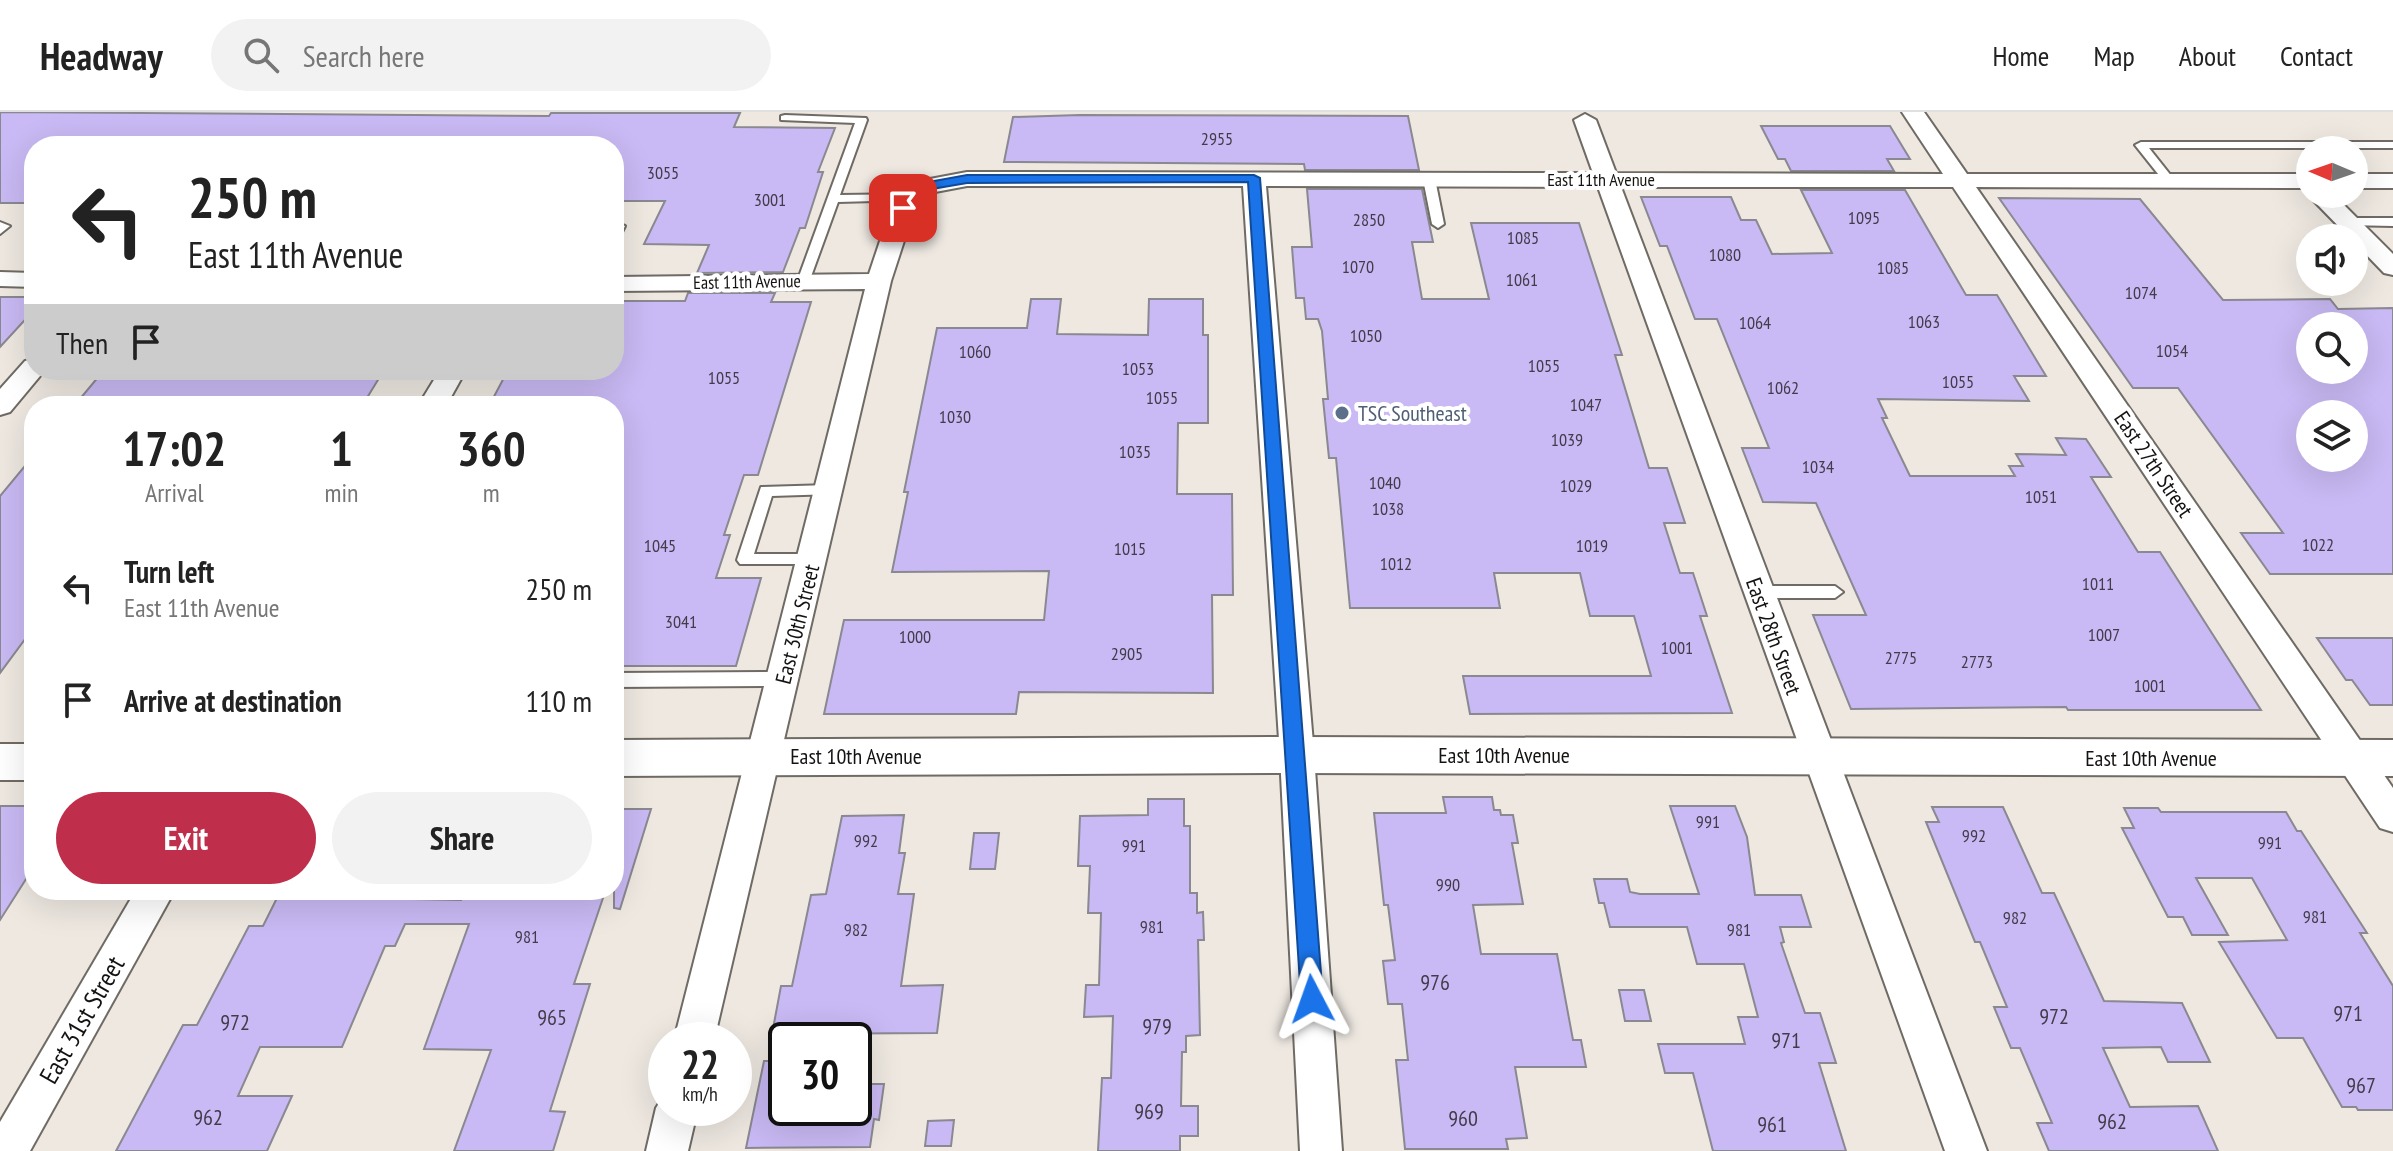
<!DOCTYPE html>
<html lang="en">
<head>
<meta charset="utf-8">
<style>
	body { margin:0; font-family:"PT Sans Narrow",sans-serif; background:#f2f2f2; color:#222; height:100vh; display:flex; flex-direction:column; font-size:30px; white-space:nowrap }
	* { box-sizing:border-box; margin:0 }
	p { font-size:26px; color:#767676 }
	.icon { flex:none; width:44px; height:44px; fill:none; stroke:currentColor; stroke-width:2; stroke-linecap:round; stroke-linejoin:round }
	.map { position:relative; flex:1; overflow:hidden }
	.drawer { position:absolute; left:24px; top:284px; width:600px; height:504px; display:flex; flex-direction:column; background:#fff; border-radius:32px; box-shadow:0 8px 32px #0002 }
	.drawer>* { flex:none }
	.top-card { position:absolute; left:24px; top:24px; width:600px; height:244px; border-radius:32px; box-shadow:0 8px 32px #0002; background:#fff; color:#222; overflow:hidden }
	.needle { width:52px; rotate:272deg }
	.controls { position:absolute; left:2296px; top:24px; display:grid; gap:16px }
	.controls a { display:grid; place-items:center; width:72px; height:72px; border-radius:50%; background:#fff; box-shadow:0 8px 32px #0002; font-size:40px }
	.speed { position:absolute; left:648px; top:910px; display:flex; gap:16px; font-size:40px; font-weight:700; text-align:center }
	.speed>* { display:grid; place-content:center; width:104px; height:104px; border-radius:50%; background:#fff; box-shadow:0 8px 32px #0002; line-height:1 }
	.speed small { font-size:20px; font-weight:400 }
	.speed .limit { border:4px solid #111; border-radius:12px; background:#fff; color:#111 }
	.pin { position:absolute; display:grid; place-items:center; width:68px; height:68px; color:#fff; margin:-34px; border-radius:16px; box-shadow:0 4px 12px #0006 }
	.me { position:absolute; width:88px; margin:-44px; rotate:356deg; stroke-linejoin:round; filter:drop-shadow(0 0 6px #0008) }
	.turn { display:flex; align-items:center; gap:28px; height:168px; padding:0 32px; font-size:36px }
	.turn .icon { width:104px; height:104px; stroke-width:2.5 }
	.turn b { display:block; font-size:56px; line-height:68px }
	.then { display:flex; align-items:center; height:76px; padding:0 32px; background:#0003; gap:16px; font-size:30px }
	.eta { display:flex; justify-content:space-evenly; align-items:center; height:136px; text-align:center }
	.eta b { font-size:48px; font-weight:700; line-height:56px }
	.cta { display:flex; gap:16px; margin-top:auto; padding:16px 32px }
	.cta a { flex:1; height:92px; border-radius:48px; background:#bf2e4b; color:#fff; font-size:32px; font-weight:700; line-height:92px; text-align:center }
	.cta a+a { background:#f2f2f2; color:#222 }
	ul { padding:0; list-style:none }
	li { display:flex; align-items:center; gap:24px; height:112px; padding:0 32px }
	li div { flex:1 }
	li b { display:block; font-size:30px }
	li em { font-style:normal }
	header { display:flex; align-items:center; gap:48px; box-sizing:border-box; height:112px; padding:0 40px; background:#fff; border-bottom:2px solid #e0e0e0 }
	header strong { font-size:38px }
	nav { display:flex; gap:44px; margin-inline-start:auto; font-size:28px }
	.search { width:560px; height:72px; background:#f2f2f2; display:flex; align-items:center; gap:20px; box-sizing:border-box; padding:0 28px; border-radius:44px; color:#767676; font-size:30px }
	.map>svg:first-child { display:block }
	.building { fill:#c9b9f4; stroke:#8a8890; stroke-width:2; fill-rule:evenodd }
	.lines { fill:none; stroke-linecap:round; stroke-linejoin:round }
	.service-casing { stroke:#6f6b64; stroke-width:4 }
	.minor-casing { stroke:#6f6b64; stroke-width:4 }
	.tertiary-casing { stroke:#6f6b64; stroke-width:4 }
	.service { fill:#fff; fill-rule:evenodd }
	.minor { fill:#fff; fill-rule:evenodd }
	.tertiary { fill:#fff; fill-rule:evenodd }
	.route { fill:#1a73e8; stroke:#114b97; stroke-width:2 }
	.service-dot { fill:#5c6f8a; stroke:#fff; stroke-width:3 }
	.labels { text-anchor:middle; stroke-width:8; stroke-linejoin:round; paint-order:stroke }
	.number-label { font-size:18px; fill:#423c4a }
	.far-street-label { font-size:18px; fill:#151311; stroke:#fff }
	.service-label { font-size:22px; fill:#4e5e75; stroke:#fff; text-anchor:start }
	.street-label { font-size:22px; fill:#151311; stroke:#fff }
	.near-number-label { font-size:22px; fill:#423c4a }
	.near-street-label { font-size:26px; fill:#151311; stroke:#fff }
</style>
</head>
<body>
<header>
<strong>Headway</strong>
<div class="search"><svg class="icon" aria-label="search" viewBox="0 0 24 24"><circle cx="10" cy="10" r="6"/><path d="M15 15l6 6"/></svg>Search here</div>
<nav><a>Home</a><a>Map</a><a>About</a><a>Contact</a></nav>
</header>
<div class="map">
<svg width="2393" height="1039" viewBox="0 0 2393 1039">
	<rect width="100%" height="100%" fill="#eee8e1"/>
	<!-- building -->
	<g class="building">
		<path d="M0,0L549,4L551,1H740L734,15L835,16L818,60H823L805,116H800L783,160L697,161L709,133L644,132L665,89H614V34H34V91H0Z"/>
		<path d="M1080,3L1408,4L1419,58H1305L1304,52L1004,50L1013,5Z"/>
		<path d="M1761,14H1890L1910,47H1887L1894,59H1791L1785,47H1778Z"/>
		<path d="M1307,77H1422L1433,130H1412L1422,187H1489L1471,111H1579L1622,243H1615L1649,356H1667L1685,411H1664L1680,461H1693L1707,504H1700L1732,601L1470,602L1463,564H1651L1634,504H1590L1580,461H1494L1500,496H1350L1336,346H1329L1323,287H1328L1322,219L1318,207H1306L1304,186H1296L1292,135H1312Z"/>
		<path d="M1801,78H1905L1966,183H1997L2046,264H2014L2029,289L1878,287L1887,306H1882L1910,364H2015L2009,354H2023L2016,342L2066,343L2056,326L2086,327L2111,365H2091L2138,440H2160L2261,598H2068L2066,595L1851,597L1813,503H1866L1816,391L1763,390L1742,336H1769L1717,207H1695L1667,134H1660L1641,85H1731L1741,108H1756L1772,142L1832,141Z"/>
		<path d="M1999,86L2140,87L2223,188L2330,187L2338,197L2393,196V462H2270L2241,421H2283L2178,276H2133ZM2310,214H2354V258H2310ZM2310,302H2354V346H2310Z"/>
		<path d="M688,181H775L771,190H811L758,363H744L724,423H730L716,466H761L736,554H614V294H489L508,258H614V189H685Z"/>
		<path d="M0,185H34V198L0,235Z"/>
		<path d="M1031,187H1061L1057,222L1148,223L1149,187H1203V223H1208V311H1178L1177,382H1232L1233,483H1212L1213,581L1019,580L1016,602H824L844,508H1044L1049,459L892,460L908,380H904L937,216H1027Z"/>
		<path d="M104,258H384L362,294H74Z"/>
		<path d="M34,343V515L0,561V384Z"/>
		<path d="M2317,526H2393V593H2370L2352,568H2346Z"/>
		<path d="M1443,685H1492L1494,698H1500L1501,703H1513L1518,731H1512L1523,792L1473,793L1481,842H1557L1573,928H1581L1586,955H1515L1527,1026L1506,1027L1508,1037H1405L1396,948H1408L1402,892H1388L1383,849L1395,848L1388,793H1384L1374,701H1446Z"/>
		<path d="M1148,687H1184V714H1190V781H1197V801L1203,800L1204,828H1198L1200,923L1186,924V940H1182L1181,994H1198V1024H1180V1039H1098L1102,966H1111L1113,904L1084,905L1086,873H1099L1101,801H1088L1090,754H1078L1080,704L1148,703Z"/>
		<path d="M0,694H34V764H28L0,808Z"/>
		<path d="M1670,694H1735L1747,725L1755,783H1801L1811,815H1780L1784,830L1781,831L1805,901H1820L1836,951H1819L1846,1039H1713L1693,961H1665L1658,932H1745L1738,905H1758L1744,852H1697L1687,815H1610L1604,791H1599L1594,767H1627L1630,780L1640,782H1699Z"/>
		<path d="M1932,695H2003L2042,781H2054L2104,889L2182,891L2210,950H2168L2161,935L2103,936L2130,995L2198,994L2218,1039H2049L2037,1011H2052L2020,936H2011L1994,895H2007L1980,830H1975L1926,710H1939Z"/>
		<path d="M2124,696H2158L2161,700H2286L2297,719H2301L2367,821H2360L2393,874V998H2358L2356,995H2342L2303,926H2277L2219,830L2287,828L2252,766H2196L2228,823H2192L2183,805H2168L2122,716H2134Z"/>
		<path d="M614,697H651L620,797L614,796Z"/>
		<path d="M904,703L899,741H905L898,782H914L901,874L943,873L937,921L772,922L781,874H792L811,783L826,782L842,704Z"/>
		<path d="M974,721H999L995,757H970Z"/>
		<path d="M309,778H367L364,786L461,788L464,779L605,780L574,872H590L550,999L565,1000L553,1039H454L491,938L424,937L469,812H405L395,834H385L342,935H260L238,984H292L267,1039H116L183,913H197L249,814H263L280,780Z"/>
		<path d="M1619,878H1644L1651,909H1625Z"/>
		<path d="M764,949H786V996H854V972H884L879,1008L874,1007L870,1035L746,1036Z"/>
		<path d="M954,1008L951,1034H925L928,1009Z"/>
	</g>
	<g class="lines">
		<!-- service casing -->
		<g class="service-casing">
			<g id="service">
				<path d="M785,3L866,6L867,8L840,83L913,82L919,85L913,88L838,90L809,170L803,174L797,170L855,11L781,8V4Z"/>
				<path d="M2393,30V36H2149L2176,70L2170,73L2166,72L2135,33L2141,30Z"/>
				<path d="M1429,64L1435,67L1444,112L1438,116L1432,112L1423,67Z"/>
				<path d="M2348,106H2393V114L2344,113L2342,110Z"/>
				<path d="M0,110L10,114L0,122Z"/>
				<path d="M614,110L625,114L618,128L614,129Z"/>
				<path d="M829,373L836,378L834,382L772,384L754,442H812L820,448L817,452H740L737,448L761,375Z"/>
				<path d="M1758,474H1835L1843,480L1835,486H1758L1750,480Z"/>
				<path d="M783,560L789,562L791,567L789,572L783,574L614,575V561Z"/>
			</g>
		</g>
		<!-- minor casing -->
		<g class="minor-casing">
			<g id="minor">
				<path d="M1902,0H1924L1967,62H2310V76L1976,75L2393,676V720L2380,716L1953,75H1621L1987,1039H1945L1598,75L1266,74L1314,643L1342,1039H1300L1280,643L1243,74H967L930,81L914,98L891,169L714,928H674L865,177L614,179V165L869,162L891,96L914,70L967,60L1593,61L1574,8L1585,2L1596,8L1616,61L1943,62Z"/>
				<rect x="2354" y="62" width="39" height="14"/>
				<path d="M2310,80L2333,82L2393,142V163L2384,161L2354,130V126H2350L2312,87Z"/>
				<path d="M0,160L34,161V175L0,174Z"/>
				<path d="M34,247V258H45L10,300L0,303V277L25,249Z"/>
				<path d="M440,258H466L446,294H418Z"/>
				<path d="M136,778H175L30,1039H0V1010Z"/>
				<path d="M666,980V996H698L688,1039H646L656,996Z"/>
			</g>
		</g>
		<!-- tertiary casing -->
		<g class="tertiary-casing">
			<g id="tertiary">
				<path d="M1297,625L2393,628V664L1297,661L614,664V628Z"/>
				<rect x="0" y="632" width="34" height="36"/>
			</g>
		</g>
		<!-- service -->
		<use href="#service" class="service"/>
		<!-- minor -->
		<use href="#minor" class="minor"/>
		<!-- tertiary -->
		<use href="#tertiary" class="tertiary"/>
	</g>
	<!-- route -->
	<path class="route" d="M967,63H1254L1260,66L1323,887L1320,894L1312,897L1304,894L1301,887L1248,70L967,71L926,78L907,99L896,96L918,72Z"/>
	<!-- markers -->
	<circle class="service-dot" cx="1342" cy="301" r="8"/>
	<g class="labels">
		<!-- number labels -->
		<g class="number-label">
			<text x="1217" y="33">2955</text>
			<text x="663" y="67">3055</text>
			<text x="770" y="94">3001</text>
			<text x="1864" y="112">1095</text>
			<text x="1369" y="114">2850</text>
			<text x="1523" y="132">1085</text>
			<text x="1725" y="149">1080</text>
			<text x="1358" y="161">1070</text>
			<text x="1893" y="162">1085</text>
			<text x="1522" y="174">1061</text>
			<text x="2141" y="187">1074</text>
			<text x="1924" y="216">1063</text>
			<text x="1755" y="217">1064</text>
			<text x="1366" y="230">1050</text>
			<text x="2172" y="245">1054</text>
			<text x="975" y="246">1060</text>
			<text x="1544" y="260">1055</text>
			<text x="1138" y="263">1053</text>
			<text x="724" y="272">1055</text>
			<text x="1958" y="276">1055</text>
			<text x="1783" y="282">1062</text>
			<text x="1162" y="292">1055</text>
			<text x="1586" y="299">1047</text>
			<text x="955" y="311">1030</text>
			<text x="1567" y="334">1039</text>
			<text x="1135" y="346">1035</text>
			<text x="1818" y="361">1034</text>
			<text x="1385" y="377">1040</text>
			<text x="1576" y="380">1029</text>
			<text x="2041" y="391">1051</text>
			<text x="1388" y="403">1038</text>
			<text x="2318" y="439">1022</text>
			<text x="660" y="440">1045</text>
			<text x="1592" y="440">1019</text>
			<text x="1130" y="443">1015</text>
			<text x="1396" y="458">1012</text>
			<text x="2098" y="478">1011</text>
			<text x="681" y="516">3041</text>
			<text x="2104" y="529">1007</text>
			<text x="915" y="531">1000</text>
			<text x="1677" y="542">1001</text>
			<text x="1127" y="548">2905</text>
			<text x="1901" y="552">2775</text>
			<text x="1977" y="556">2773</text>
			<text x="2150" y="580">1001</text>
			<text x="1708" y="716">991</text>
			<text x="1974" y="730">992</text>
			<text x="866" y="735">992</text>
			<text x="2270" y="737">991</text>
			<text x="1134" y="740">991</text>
			<text x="1448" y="779">990</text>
			<text x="2315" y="811">981</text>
			<text x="2015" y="812">982</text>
			<text x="1152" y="821">981</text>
			<text x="856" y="824">982</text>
			<text x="1739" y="824">981</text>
			<text x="527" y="831">981</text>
		</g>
		<!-- far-street labels -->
		<g class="far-street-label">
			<text x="1601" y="74">East 11th Avenue</text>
			<text transform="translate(747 170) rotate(-1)" y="6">East 11th Avenue</text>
		</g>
		<!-- service labels -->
		<g class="service-label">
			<text x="1358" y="309">TSC Southeast</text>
		</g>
		<!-- street labels -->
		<g class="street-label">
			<text transform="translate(2154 352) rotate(56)" y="8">East 27th Street</text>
			<text transform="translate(797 512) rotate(-76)" y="8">East 30th Street</text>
			<text transform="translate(1774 524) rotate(70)" y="8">East 28th Street</text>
			<text x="1504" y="651">East 10th Avenue</text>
			<text x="856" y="652">East 10th Avenue</text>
			<text x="2151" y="654">East 10th Avenue</text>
		</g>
		<!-- near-number labels -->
		<g class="near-number-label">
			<text x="1435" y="878">976</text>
			<text x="2348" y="909">971</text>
			<text x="2054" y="912">972</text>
			<text x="552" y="913">965</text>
			<text x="235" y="918">972</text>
			<text x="1157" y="922">979</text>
			<text x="1786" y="936">971</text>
			<text x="2361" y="981">967</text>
			<text x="1149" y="1007">969</text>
			<text x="208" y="1013">962</text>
			<text x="1463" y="1014">960</text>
			<text x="2112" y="1017">962</text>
			<text x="1772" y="1020">961</text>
		</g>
		<!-- near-street labels -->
		<g class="near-street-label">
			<text transform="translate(82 908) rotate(-60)" y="9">East 31st Street</text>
		</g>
	</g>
</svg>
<div class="controls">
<a><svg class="needle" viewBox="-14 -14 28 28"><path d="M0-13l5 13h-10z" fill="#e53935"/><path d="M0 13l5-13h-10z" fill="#767676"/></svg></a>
<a><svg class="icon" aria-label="sound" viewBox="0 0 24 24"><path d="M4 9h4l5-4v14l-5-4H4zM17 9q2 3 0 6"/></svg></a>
<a><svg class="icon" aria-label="search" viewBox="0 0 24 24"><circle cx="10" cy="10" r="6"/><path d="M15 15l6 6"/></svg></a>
<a><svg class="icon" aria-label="layers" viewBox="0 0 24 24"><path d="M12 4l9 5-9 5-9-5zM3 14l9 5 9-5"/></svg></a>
</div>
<div class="speed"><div>22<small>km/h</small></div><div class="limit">30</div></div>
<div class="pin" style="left:903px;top:96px;background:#d93025"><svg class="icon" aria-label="arrive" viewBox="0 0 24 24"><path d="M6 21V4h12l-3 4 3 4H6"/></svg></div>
<svg class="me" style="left:1312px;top:887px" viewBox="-20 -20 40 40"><path d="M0-17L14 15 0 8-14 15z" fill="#1a73e8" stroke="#fff" stroke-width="4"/></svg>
<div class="top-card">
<div class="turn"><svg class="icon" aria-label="left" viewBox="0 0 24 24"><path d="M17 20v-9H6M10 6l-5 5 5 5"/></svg><div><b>250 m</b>East 11th Avenue</div></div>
<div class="then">Then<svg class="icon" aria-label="arrive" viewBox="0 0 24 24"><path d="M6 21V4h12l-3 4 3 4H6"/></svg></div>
</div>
<section class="drawer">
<div class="eta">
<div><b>17:02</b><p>Arrival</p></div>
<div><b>1</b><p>min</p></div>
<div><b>360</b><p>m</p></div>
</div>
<ul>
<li><svg class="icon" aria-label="left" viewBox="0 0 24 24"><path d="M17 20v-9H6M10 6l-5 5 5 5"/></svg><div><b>Turn left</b><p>East 11th Avenue</p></div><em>250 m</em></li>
<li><svg class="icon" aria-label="arrive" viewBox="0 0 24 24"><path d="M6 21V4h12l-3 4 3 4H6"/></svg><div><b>Arrive at destination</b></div><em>110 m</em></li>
</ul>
<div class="cta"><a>Exit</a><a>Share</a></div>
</section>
</div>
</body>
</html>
